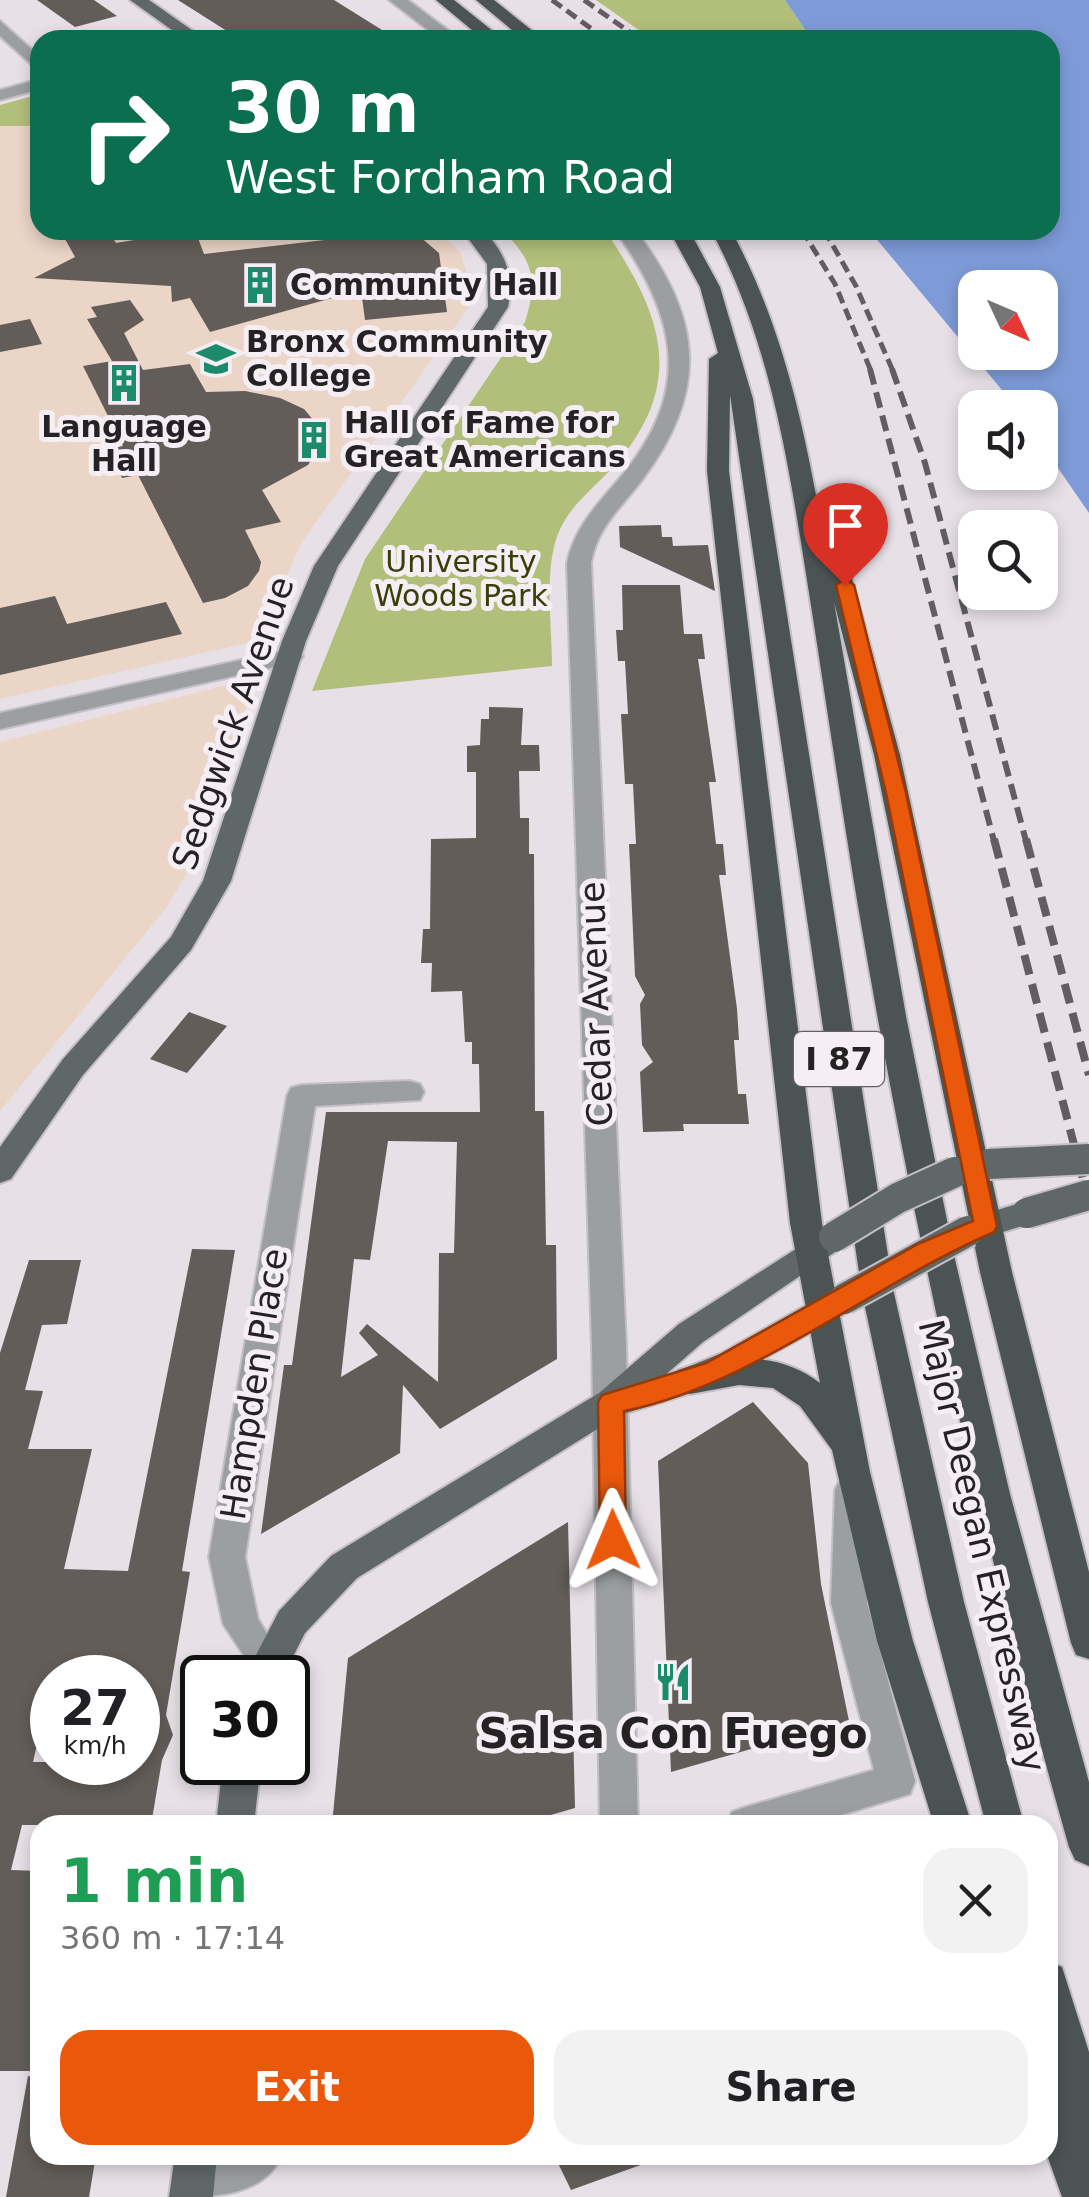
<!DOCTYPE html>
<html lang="en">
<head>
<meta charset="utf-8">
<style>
	body { margin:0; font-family:"DejaVu Sans",sans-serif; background:#f2f2f2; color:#202124; height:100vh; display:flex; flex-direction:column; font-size:38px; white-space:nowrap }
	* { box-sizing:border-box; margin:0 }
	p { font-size:32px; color:#757577 }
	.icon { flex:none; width:55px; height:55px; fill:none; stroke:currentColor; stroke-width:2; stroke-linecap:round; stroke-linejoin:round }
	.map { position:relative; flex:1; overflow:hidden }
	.sheet { position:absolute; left:30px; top:1815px; width:1028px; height:350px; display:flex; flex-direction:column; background:#fff; border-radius:30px; box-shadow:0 5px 15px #0003 }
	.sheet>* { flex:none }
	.hud { position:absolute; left:30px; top:30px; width:1030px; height:210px; border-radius:30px; box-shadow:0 5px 15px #0003; background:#0b6e4f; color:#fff; overflow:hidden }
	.needle { width:65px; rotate:134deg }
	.controls { position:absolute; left:958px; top:270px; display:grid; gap:20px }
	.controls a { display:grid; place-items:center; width:100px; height:100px; border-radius:20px; background:#fff; box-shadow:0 5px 15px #0003; font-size:50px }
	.speed { position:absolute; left:30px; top:1655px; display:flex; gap:20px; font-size:50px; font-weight:700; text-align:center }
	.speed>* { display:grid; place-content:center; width:130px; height:130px; border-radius:50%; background:#fff; box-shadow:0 5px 15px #0003; line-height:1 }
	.speed small { font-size:25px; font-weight:400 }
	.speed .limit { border:5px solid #111; border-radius:15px; background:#fff; color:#111 }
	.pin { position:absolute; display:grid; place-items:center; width:85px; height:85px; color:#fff; margin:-102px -42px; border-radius:50% 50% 50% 0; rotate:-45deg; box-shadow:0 0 10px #0007 }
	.pin .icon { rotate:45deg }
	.me { position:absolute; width:110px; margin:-55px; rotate:359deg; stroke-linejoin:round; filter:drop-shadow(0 0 8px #0008) }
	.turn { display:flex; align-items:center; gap:35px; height:210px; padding:0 30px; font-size:45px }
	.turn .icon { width:130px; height:130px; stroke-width:2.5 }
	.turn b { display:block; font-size:70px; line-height:85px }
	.round { display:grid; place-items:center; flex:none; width:105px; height:105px; border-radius:30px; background:#f2f2f2 }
	.head { display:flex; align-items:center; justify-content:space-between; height:170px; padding:0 30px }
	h1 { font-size:60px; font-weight:800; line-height:75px; color:#1e9e55 }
	.primary-button { display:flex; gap:20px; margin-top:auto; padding:20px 30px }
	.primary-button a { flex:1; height:115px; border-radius:30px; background:#ea580c; color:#fff; font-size:40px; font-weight:800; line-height:115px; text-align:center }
	.primary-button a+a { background:#f2f2f2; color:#202124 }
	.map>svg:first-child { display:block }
	.education { fill:#ead5c7 }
	.green { fill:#b2bf7b }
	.water { fill:#7e9bd8; fill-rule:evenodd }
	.building { fill:#625d58; fill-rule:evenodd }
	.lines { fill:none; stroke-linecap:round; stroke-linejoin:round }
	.minor-casing { stroke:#c4bfc4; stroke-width:4 }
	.major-casing { stroke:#c4bfc4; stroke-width:4 }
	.highway-casing { stroke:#c4bfc4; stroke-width:4 }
	.minor { fill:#9b9f9f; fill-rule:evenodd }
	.major { fill:#5f6767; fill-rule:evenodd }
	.highway { fill:#4b5353; fill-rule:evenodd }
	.rail-far2 { stroke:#615d60; stroke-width:5; stroke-dasharray:12 6; stroke-linecap:butt }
	.rail-far1 { stroke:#615d60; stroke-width:6; stroke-dasharray:16 8; stroke-linecap:butt }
	.rail { stroke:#615d60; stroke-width:8; stroke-dasharray:20 10; stroke-linecap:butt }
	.major-bridge-casing { stroke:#c4bfc4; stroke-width:34; stroke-linecap:butt }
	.major-bridge { stroke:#5f6767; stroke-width:30 }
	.route { fill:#ea580c; stroke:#983908; stroke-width:2.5 }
	.labels { text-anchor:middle; stroke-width:10; stroke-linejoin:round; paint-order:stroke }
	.far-poi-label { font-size:30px; font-weight:bold; fill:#252224; stroke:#f5eef4; text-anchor:start }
	.far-park-label { font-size:30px; fill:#394007; stroke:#f5eef4 }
	.shield { fill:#f5eef4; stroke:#635f62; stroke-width:2.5 }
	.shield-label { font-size:32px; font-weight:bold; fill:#252224 }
	.street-label { font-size:35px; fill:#252224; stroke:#f5eef4 }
	.near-poi-label { font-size:42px; font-weight:bold; fill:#252224; stroke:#f5eef4 }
</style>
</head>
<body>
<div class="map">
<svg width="1089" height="2197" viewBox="0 0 1089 2197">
	<rect width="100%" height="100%" fill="#e7e1e7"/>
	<!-- education -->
	<g class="education">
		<path d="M40,94V230H438L461,253L471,290L469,307L302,542L256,641L0,699V105Z"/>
		<path d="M243,681L252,685L227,779L203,846L166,908L0,1111V742Z"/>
	</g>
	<!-- green -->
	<g class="green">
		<path d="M596,0H785L812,40H653Z"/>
		<path d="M40,94V126H0V105Z"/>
		<path d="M502,230H605C658,309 688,376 620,459C597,487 565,506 555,543C545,579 552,628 552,666L312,691L365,559L525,322C538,281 534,261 502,230Z"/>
	</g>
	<!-- water -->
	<path class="water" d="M785,0H1089V513L1040,442V408L1016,407L869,230H1050V40H812ZM975,288H1040V352H975Z"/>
	<!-- building -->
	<g class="building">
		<path d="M37,0H94L117,16L75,27Z"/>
		<path d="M178,0H334L398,40H241Z"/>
		<path d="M60,230H108L116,243L195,230L204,254L359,236L350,230H412L439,253L447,312L365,320L361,290L210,332L190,298L172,302L171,286L34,278L75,257Z"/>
		<path d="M130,300L144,320L124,333L143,370L190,364L206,392L245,391L280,398L304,409L320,428V446L308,465L262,490L281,522L245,530L261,562L259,571L248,586L225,598L203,603L138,475L122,478L108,449L123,446L83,366L112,361L87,319L97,317L91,307Z"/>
		<path d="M30,319L42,344L0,352V325Z"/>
		<path d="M661,525L662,537H672L673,546L708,545L715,591L620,547L619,526Z"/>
		<path d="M622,585H680L684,634H702L705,659H698L716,782H709L716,844H723L726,875H719L737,1009L739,1040H734L738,1094H746L749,1124H683L684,1131L643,1132L640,1072L653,1062L642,1045L640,1004L645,995L635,976L629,844H636L633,784H625L621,714H628L625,661H618L616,630H623Z"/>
		<path d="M55,596L67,624L166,602L182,634L0,675V608Z"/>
		<path d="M489,707L523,708L521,745H539L540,771H519L520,818H529V854H534L535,1111H544L546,1245H556L557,1359L440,1429L403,1385L400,1453L261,1534L284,1365H292L326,1112H480L479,1064H472V1042H465L462,991L431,992L432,963H421L423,929H430L431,839L476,838V772H467V746L480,745L481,719H489ZM388,1141L457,1142L454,1253H439L438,1382L367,1324L359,1333L378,1355L341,1377L354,1259L370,1260Z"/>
		<path d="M189,1012L227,1026L187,1073L150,1059Z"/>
		<path d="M192,1249L235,1250L182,1571L190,1572L166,1715L173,1735L162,1760L151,1825H22L11,1870L40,1871V1923L33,1962L40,1963V2071H0V1353L29,1260H81L67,1324L42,1325L25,1390L43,1391L28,1449H92L64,1569L128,1571ZM52,1678H138V1762H33Z"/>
		<path d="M753,1402L808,1463L821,1584L849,1721L671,1772L658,1461Z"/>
		<path d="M568,1522L575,1808L516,1825H332L348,1658Z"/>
		<path d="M28,2076L40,2077V2155H96L89,2197H6Z"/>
		<path d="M554,2155H659L660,2158L571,2190Z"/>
	</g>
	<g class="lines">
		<!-- minor casing -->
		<g class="minor-casing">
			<g id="minor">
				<path d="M389,0H408L461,40H441Z"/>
				<path d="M0,21L40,57V72L0,36Z"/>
				<path d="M40,79V89L0,100V90Z"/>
				<path d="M615,230H635C702,317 710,390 642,480C621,508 597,527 591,563L626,1346L638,1825H600L592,1346L567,563C575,525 600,502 624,473C694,387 675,314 615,230Z"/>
				<path d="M291,649L303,656L300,661L0,729V713Z"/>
				<path d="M409,1081L420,1084L424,1092L420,1100L315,1106L245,1557L258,1619L285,1664L280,1676L259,1678L223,1624L209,1557L287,1096L291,1088L302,1085Z"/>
				<path d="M852,1475L864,1480L869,1490L867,1603L915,1781L910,1794L808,1825H727L732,1812L746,1807L874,1770L831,1603L835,1490L840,1480Z"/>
				<path d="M222,2155H282C264,2197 213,2197 172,2197L179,2182Z"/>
			</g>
		</g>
		<!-- major casing -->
		<g class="major-casing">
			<g id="major">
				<path d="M130,0H149L206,40H186Z"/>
				<path d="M462,230H483C505,252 515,276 508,307L338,566L306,641L231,881L191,950L83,1075L11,1179L0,1183V1147L63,1059L171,937L203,881L282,641L314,566L488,307L487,264Z"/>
				<path d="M1027,1201L1038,1205L1043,1213L1038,1221L968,1243L957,1240L952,1231L957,1222Z"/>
				<path d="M830,1227L841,1230L846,1239L841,1248L703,1342L663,1377L722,1353L833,1290L844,1286L855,1290L860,1299L855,1308L716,1385L620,1415L357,1578L305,1633L282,1678H244L279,1611L331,1556L599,1393L679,1324Z"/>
				<path d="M223,1762H261L254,1825H216Z"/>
				<path d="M175,2155H217L213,2197H169Z"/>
			</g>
		</g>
		<!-- highway casing -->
		<g class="highway-casing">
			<g id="highway">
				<path d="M436,0H454L504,40H484Z"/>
				<path d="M476,0H494L544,40H524Z"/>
				<path d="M669,230H689L720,287L753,399L894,1293L964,1602L1024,1825H986L928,1602L862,1293L730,395L729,471L822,1223L870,1472L913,1641L972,1825H934L877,1641L832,1450L800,1406L773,1388L739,1385L690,1394L678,1390L673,1380L678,1370C725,1354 779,1351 820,1383L790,1223L707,471L709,359L718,353L700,287Z"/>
				<path d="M711,230H731C779,319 801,412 819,511L832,512L835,517L900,755L1012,1272L1089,1572V1659L1076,1655L1071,1643L980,1272L874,755L834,602L906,1016L954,1255L1010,1494L1089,1782V1866L1075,1860L1069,1847C981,1539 913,1227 859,912C840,799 824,686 806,574C787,454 769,339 711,230Z"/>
				<path d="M1048,1961L1062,1967L1089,2052V2197H1062L1047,2155L1048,2081L1056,2084L1048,2052Z"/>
			</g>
		</g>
		<!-- minor -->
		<use href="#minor" class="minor"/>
		<!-- major -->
		<use href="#major" class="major"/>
		<!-- highway -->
		<use href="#highway" class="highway"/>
		<!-- rail-far2 -->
		<g class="rail-far2">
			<path d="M552,0L607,40"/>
			<path d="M584,0L641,40"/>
			<path d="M802,230L835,284L871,371"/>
			<path d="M824,230L856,286L893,371"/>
		</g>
		<!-- rail-far1 -->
		<g class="rail-far1">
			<path d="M870,369L994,841"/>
			<path d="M892,369L925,463L1026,841"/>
		</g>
		<!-- rail -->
		<g class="rail">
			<path d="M994,839L1089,1202"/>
			<path d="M1026,839L1089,1075"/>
		</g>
		<!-- major-bridge casing -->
		<g class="major-bridge-casing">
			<g id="major-bridge">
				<path d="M989,1164L1089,1159"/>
				<path d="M1027,1213L1089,1195"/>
				<path d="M834,1237L898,1198L955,1172"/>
				<path d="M844,1299L968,1231"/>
			</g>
		</g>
		<!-- major-bridge -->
		<use href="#major-bridge" class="major-bridge"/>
	</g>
	<!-- route -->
	<path class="route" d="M845,579L854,585L906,793L997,1226L994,1232C873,1284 751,1386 624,1411L626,1540L622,1548H604L600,1540L598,1402L602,1395L706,1363L918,1244L973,1221L886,793L836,585Z"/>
	<!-- icons -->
	<defs>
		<g id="building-bare" transform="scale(3)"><path d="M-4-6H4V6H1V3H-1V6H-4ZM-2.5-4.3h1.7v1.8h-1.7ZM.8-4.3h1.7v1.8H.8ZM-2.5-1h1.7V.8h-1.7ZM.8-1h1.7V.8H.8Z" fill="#1b8b6b" stroke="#f5eef4" stroke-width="2.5" paint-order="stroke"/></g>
		<g id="university-bare" transform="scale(3)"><path d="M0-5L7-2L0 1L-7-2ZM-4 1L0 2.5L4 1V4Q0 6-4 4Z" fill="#1b8b6b" stroke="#f5eef4" stroke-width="2.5" paint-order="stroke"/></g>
		<g id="restaurant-bare" transform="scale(3)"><path d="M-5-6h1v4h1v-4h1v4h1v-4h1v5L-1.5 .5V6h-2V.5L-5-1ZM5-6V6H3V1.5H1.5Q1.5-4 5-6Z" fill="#1b8b6b" stroke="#f5eef4" stroke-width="2.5" paint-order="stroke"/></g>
	</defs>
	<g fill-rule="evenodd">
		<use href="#building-bare" x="260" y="285"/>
		<use href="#university-bare" x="216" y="359"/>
		<use href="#building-bare" x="124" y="383"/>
		<use href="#building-bare" x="314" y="440"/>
		<use href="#restaurant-bare" x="673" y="1682"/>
	</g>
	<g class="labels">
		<!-- far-poi labels -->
		<g class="far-poi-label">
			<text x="290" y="295">Community Hall</text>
			<text x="246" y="352">Bronx Community<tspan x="246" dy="34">College</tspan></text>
			<text x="344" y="433">Hall of Fame for<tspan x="344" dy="34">Great Americans</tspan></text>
			<text x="124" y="437" text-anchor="middle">Language<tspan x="124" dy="34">Hall</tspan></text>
		</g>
		<!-- far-park labels -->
		<g class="far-park-label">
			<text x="461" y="572">University<tspan x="461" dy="34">Woods Park</tspan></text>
		</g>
		<!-- shield labels -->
		<rect class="shield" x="794" y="1032" width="90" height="54" rx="8"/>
		<g class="shield-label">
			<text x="839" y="1070">I 87</text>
		</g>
		<!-- street labels -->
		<g class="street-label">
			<text transform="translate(233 723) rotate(-71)" y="12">Sedgwick Avenue</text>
			<text transform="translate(596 1004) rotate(-92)" y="12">Cedar Avenue</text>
			<text transform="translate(254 1384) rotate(-81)" y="12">Hampden Place</text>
			<text transform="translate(982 1546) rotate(77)" y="12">Major Deegan Expressway</text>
		</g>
		<!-- near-poi labels -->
		<g class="near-poi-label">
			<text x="673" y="1748">Salsa Con Fuego</text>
		</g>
	</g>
</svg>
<div class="controls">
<a><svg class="needle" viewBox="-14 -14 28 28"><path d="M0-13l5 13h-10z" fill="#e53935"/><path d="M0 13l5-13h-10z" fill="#757577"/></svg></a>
<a><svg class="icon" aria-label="sound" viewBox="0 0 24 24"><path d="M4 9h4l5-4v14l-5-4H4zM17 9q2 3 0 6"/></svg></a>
<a><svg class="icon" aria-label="search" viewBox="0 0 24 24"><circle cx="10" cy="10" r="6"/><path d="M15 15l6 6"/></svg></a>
</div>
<div class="speed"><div>27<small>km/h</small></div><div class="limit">30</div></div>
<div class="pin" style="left:845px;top:585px;background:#d93025"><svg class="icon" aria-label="arrive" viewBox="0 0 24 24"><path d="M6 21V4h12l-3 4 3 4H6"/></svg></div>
<svg class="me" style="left:613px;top:1540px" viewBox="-20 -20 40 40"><path d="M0-17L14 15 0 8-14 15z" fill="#ea580c" stroke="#fff" stroke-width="4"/></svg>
<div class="hud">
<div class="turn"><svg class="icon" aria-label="right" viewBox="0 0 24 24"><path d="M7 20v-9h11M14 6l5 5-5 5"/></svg><div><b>30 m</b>West Fordham Road</div></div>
</div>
<section class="sheet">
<div class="head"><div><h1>1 min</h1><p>360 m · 17:14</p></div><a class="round"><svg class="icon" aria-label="close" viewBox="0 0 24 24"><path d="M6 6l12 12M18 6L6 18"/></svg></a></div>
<div class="primary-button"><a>Exit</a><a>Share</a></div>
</section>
</div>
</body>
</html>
